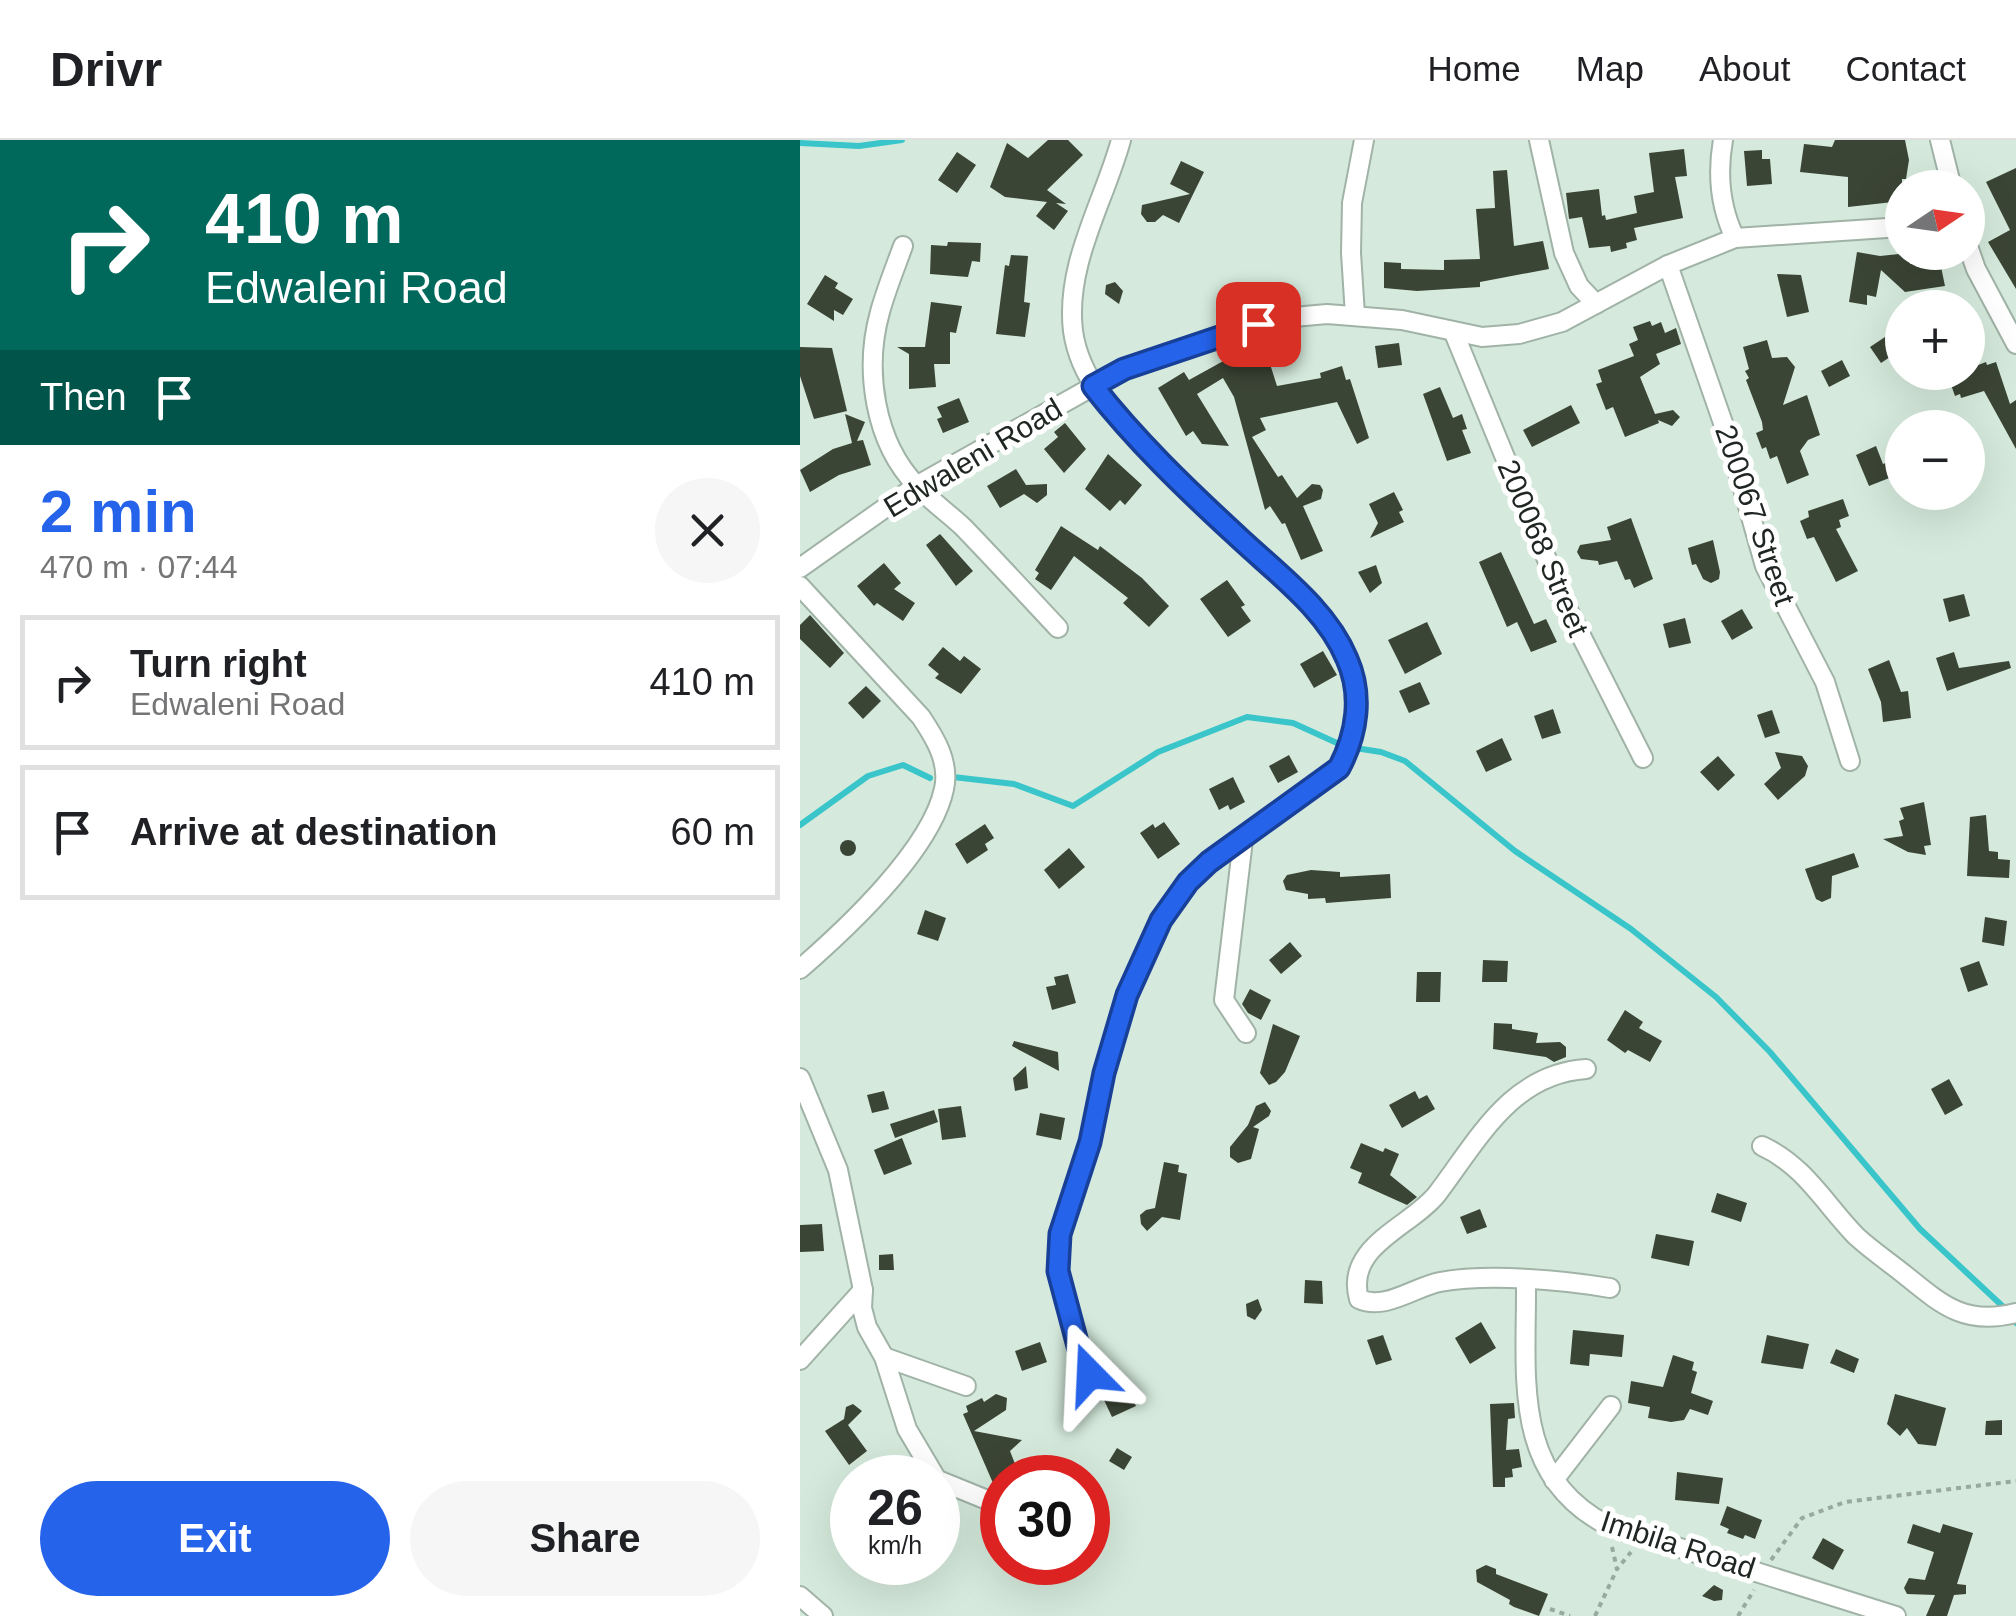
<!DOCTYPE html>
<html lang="en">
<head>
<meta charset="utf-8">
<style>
	body { margin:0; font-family:Helvetica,sans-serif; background:#f6f6f6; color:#202124; height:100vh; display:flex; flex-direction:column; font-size:38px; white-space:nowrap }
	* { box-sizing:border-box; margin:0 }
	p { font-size:32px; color:#757577 }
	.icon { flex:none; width:55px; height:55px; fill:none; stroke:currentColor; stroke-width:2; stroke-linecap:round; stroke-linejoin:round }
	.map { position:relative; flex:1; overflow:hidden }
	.details { display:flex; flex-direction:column; background:#fff; width:800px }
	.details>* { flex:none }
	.hud { background:#00695c; color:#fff; overflow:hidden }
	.needle { width:65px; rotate:77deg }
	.controls { position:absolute; left:1085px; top:30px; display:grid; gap:20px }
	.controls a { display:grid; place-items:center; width:100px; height:100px; border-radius:50%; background:#fff; box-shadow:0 10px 40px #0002; font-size:50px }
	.speed { position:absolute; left:30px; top:1315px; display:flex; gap:20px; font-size:50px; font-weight:700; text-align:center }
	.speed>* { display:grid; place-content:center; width:130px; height:130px; border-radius:50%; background:#fff; box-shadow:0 10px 40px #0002; line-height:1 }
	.speed small { font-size:25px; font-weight:400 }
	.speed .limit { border:15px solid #d22; background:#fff; color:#111 }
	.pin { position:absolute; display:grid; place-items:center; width:85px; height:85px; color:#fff; margin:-42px; border-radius:20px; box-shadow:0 5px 15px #0006 }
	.me { position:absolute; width:110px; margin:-55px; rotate:339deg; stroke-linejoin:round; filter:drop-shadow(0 0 8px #0008) }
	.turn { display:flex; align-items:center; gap:35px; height:210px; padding:0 40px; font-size:45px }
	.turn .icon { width:130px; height:130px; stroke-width:2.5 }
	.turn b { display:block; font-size:70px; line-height:85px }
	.then { display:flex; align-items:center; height:95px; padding:0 40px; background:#0003; gap:20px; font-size:38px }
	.round { display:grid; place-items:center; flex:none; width:105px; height:105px; border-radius:52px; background:#f6f6f6 }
	.overview { display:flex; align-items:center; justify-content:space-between; height:170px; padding:0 40px }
	h1 { font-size:60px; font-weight:700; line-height:75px; color:#2563eb }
	.primary-button { display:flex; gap:20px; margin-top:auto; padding:20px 40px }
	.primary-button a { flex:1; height:115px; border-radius:60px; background:#2563eb; color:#fff; font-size:40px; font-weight:700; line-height:115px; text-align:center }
	.primary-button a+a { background:#f6f6f6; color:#202124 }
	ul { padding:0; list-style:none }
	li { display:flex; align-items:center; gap:30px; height:135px; margin:0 20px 15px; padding:0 20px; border:5px solid #e0e0e0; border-radius:0px }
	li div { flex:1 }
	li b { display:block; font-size:38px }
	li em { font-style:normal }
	header { display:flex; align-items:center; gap:60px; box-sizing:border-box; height:140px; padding:0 50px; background:#fff; border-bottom:2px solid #e0e0e0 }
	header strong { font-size:48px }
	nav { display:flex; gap:55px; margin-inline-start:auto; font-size:35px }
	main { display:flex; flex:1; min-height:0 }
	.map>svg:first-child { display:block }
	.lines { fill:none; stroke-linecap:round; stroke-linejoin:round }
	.stream { stroke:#39c5c9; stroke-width:6 }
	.building { fill:#3b4535 }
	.street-casing { stroke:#a0b3a6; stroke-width:22 }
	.path { stroke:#99a99e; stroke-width:4; stroke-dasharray:5 5; stroke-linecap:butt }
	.street { stroke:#fff; stroke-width:18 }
	.route-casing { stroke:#184099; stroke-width:25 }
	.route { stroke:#2563eb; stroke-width:18 }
	.labels { text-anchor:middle; stroke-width:10; stroke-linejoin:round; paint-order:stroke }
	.street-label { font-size:30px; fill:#1f2621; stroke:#fff }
</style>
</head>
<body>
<header>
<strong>Drivr</strong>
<nav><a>Home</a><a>Map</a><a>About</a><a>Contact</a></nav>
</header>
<main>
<section class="details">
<div class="hud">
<div class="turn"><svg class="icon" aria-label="right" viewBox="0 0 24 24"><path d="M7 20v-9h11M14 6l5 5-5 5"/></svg><div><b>410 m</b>Edwaleni Road</div></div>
<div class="then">Then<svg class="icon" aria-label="arrive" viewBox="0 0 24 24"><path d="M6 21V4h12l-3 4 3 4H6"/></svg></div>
</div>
<div class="overview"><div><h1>2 min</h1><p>470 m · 07:44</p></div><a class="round"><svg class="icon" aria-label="close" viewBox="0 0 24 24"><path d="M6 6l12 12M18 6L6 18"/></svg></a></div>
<ul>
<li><svg class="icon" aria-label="right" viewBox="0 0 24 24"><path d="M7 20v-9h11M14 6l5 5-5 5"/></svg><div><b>Turn right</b><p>Edwaleni Road</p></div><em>410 m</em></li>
<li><svg class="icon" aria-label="arrive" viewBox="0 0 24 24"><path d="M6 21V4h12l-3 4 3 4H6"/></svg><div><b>Arrive at destination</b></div><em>60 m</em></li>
</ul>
<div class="primary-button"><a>Exit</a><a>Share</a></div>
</section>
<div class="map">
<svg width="1216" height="1476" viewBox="0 0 1216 1476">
	<rect width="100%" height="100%" fill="#d5eadc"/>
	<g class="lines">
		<!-- stream -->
		<g class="stream">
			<path d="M0,3L59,6L102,0"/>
			<path d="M555,608L581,612L605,621L715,711L831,789L916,857L970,912L1120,1089L1212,1175L1216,1183"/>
			<path d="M153,637L214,644L273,666L358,612L447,577L493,583L537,603"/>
			<path d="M0,685L68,636L103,625L130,638"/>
		</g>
	</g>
	<!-- building -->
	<g class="building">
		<path d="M248,0H268L283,15L247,50L266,64L256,63L268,71L254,90L236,76L247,62L205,57L190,47L207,3L228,18Z"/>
		<path d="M1035,0H1105L1109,20L1106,39H1102V61L1048,67V37L1000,32L1004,4L1032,7Z"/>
		<path d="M884,9L887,36L875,37L883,78L834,88L837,100L826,103L827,108L811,112L810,106L789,108L782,77L769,79L766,53L799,49L802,76L805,75L806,80L837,73L834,56L854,52L849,13Z"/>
		<path d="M962,10V19H970L972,44L947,46L944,11Z"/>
		<path d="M157,12L176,25L157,53L138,40Z"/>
		<path d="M381,21L404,32L379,83L363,75L355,82H347L341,74L342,65L390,54L370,44Z"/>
		<path d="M1216,28V149L1188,102L1210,90L1186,42Z"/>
		<path d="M707,30L714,106L743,101L749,129L680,142V147L617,151L584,148V122L601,123V129L644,130V120L680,119L676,69L695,68L693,31Z"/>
		<path d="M148,102L181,103L180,122L172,121L168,137L130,134L131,105L147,106Z"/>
		<path d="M1057,112L1080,116L1109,113L1110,124L1139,117L1145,146L1105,152L1081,130L1076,157L1067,155V165L1049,162Z"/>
		<path d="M211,115L228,116L224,162L230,163L225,197L196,194L205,125L209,126Z"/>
		<path d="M977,134L1001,135L1009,172L987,177Z"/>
		<path d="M25,135L38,143L35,148L53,159L43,175L34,170V181L7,164Z"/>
		<path d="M315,142L323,151L319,164L305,154L306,145Z"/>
		<path d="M131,162L162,166L156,193L150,192V224H134L136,247L109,249V214L97,207H125Z"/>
		<path d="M850,181L852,186L861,182L865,193L876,188L881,204L856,214L860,224L840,237L855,274L873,270L880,277L872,286L858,280L859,283L825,297L813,267L806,270L796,244L802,242L798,230L834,216L829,204L838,200L833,187Z"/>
		<path d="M1088,195L1099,211L1081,223L1070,207Z"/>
		<path d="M967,200L972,218L987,217L995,227L983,265L1007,255L1020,295L1008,300L1000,311L1009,335L987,344L977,316L970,319L966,307L962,309L956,293L963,290L962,282L946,240L949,238L945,231L949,229L943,207Z"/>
		<path d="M463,202L477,246L521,238L520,233L542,226L546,240L550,239L569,298L557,304L537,262L460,278L466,290L452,297L478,337L482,335L497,358L512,344L520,345L523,350L521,359L503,366L523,411L501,420L485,383L482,384L470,366L465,370L434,257L423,238L397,254L429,306L402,304L393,291L386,296L358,248L384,232L389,240L445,209L444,205Z"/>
		<path d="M599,203L602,225L578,228L575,206Z"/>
		<path d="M0,207L32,208L47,271L14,279L0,236Z"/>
		<path d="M1042,220L1050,236L1029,247L1021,231Z"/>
		<path d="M1186,222L1187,225L1196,222L1210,264L1216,260V309L1184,251L1161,258L1160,254L1155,256L1149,239L1155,238L1154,234L1168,232V229Z"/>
		<path d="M640,247L653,278L662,274L667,289L662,290L671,313L647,321L623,254Z"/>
		<path d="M159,258L169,282L143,293L137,279L142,277L137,267Z"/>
		<path d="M771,265L780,283L732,307L723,290Z"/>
		<path d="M45,274L65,282L57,301L63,300L71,325L39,335L10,352L0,330L33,309L52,303Z"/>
		<path d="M265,283L286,309L264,333L244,309L258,297L254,292Z"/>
		<path d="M1076,306L1083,324L1102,317V333L1069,346L1056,315Z"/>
		<path d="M308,314L342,345L325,365L320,360L310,371L285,349Z"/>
		<path d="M216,329L226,345L247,344V355L237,363L224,354L200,368L187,346Z"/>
		<path d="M594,352L603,370L599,372L604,382L570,398L578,383L569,364Z"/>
		<path d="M1043,359L1049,376L1039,380L1041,387L1036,389L1058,431L1036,442L1014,397L1007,399L1000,381L1009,377L1008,371Z"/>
		<path d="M831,378L853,439L834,448L830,439L825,440L817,421L799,425L798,421L781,419L777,412L780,405L811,400L807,387Z"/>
		<path d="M261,386L298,410L300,406L342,438L369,466L349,487L323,463L328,458L274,416L251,450L235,439L239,433L235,430Z"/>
		<path d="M140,394L173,431L156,446L126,405Z"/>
		<path d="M913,400L920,432L919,439L911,443L903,439L896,424L892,425L888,408Z"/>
		<path d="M701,412L734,484L746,479L757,502L731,512L717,482L707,487L679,422Z"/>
		<path d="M84,423L101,443L94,449L115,463L103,481L77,463L74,466L57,446Z"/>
		<path d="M576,425L582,443L570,453L558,432Z"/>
		<path d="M427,440L445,465L441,467L451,481L428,497L400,459Z"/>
		<path d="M1164,454L1170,476L1149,482L1143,459Z"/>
		<path d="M942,469L953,488L932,500L921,481Z"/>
		<path d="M10,475L44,513L30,528L0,499V485Z"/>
		<path d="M885,478L891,503L869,508L863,484Z"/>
		<path d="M627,482L642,514L605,534L588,500Z"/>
		<path d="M143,507L160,521L164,516L181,529L161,554L135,538L139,534L128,525Z"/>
		<path d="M523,511L537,535L514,548L500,524Z"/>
		<path d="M1154,512L1159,528L1209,521L1211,528L1147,551L1136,518Z"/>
		<path d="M1089,520L1101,552L1108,551L1111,578L1083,582L1081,562L1068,529Z"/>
		<path d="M620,542L630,564L609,573L599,551Z"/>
		<path d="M66,546L81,561L63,579L48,563Z"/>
		<path d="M753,569L761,593L742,599L734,576Z"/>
		<path d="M972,570L980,593L965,598L957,575Z"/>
		<path d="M702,598L712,620L686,632L676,611Z"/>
		<path d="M975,612L1002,616L1008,626L1005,636L978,660L964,644L981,628Z"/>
		<path d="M489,615L498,632L478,643L469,626Z"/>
		<path d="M918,616L935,635L918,651L900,632Z"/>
		<path d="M433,637L445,662L430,670L428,665L419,670L409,649Z"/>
		<path d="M1124,662L1131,705L1124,706L1126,715L1108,712L1083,699L1103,696L1099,681L1104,679L1100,668Z"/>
		<path d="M1186,675L1189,711L1198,712V719L1210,720L1209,738L1167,736L1170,677Z"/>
		<path d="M364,682L380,704L358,719L340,693L353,684L355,688Z"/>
		<path d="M185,684L194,698L185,704L188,710L167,724L155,704Z"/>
		<circle cx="48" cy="708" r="8"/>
		<path d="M269,708L285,727L259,749L244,730Z"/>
		<path d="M1054,713L1059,727L1032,736L1031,758L1022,762L1016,759L1005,729Z"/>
		<path d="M511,730L540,732V737L590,734L591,758L526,763L525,758L508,759V754L486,750L483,741L487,735Z"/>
		<path d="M125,770L146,778L138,801L117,794Z"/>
		<path d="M1185,777L1207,781L1204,806L1182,802Z"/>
		<path d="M490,802L502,816L481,834L469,820Z"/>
		<path d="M683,820L708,821L707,842H682Z"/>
		<path d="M1179,821L1188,845L1168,852L1160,828Z"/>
		<path d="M617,832H641L640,862H616Z"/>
		<path d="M268,834L276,863L252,870L246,847L256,845L254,837Z"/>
		<path d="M450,849L471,860L461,880L448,873L442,864Z"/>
		<path d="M825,870L843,882L839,888L862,901L850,922L828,910L825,913L807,900Z"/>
		<path d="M694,883L712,884V889L738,893L736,903L760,902L766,907V917L754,922L746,917L693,909Z"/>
		<path d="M473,884L500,896L485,932L476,942L469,945L460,933Z"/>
		<path d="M214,901L258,912L259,931L212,906Z"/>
		<path d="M226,926L228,948L215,951L213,938Z"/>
		<path d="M1149,939L1163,965L1145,975L1131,949Z"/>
		<path d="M84,951L89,969L72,973L67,955Z"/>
		<path d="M615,951L619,959L627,955L635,969L602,988L589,965Z"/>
		<path d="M465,962L471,971L469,976L453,987L459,989L451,1019L438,1023L430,1017V1007L448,985L456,966Z"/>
		<path d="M161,966L166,997L142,1000L138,969Z"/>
		<path d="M134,970L138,982L95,998L90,984Z"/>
		<path d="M240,973L265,978L261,1000L236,995Z"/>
		<path d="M102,998L112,1024L84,1035L74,1010Z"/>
		<path d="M561,1003L583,1012L585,1008L599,1014L590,1035L617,1057L607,1065L558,1043L562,1033L550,1028Z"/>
		<path d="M364,1022L379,1025L378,1032L387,1034L380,1080L362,1077L347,1091L341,1084L340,1075L346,1070L355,1068Z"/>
		<path d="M917,1053L947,1063L941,1082L911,1072Z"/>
		<path d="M680,1069L687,1087L667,1094L660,1077Z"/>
		<path d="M22,1084L24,1111L0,1112V1085Z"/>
		<path d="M856,1094L894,1101L889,1126L851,1118Z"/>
		<path d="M93,1114L94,1130H79V1115Z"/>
		<path d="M505,1140L522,1141L523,1164L504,1163Z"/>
		<path d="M458,1159L462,1170L455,1180L447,1176L446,1164Z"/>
		<path d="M681,1182L696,1208L670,1224L655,1198Z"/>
		<path d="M773,1190L824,1195L822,1217L790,1214L789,1226L770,1224Z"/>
		<path d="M583,1195L592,1220L576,1225L567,1200Z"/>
		<path d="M967,1195L1009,1204L1003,1229L961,1223Z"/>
		<path d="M240,1202L247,1222L222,1231L215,1211Z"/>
		<path d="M1036,1209L1059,1219L1054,1233L1030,1223Z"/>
		<path d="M873,1215L894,1222L892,1230L897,1232L891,1253L913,1261L908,1275L890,1269L884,1280L871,1282L848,1278L850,1267L828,1263L831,1241L863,1247Z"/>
		<path d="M326,1247L336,1266L312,1277L303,1258Z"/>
		<path d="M196,1254L207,1258L206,1270L174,1291L222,1300L210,1311L219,1334L202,1338V1353L196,1350L163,1274L168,1272L166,1266L182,1258L184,1262Z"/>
		<path d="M1095,1254L1146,1268L1136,1306L1118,1304L1107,1288L1100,1296L1087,1284Z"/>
		<path d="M714,1263L715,1278L708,1279L706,1310L719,1309L722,1327L712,1329L713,1337L705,1338V1347H693L690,1264Z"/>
		<path d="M53,1264L62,1271L48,1285L67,1311L49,1325L25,1291L44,1279L46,1267Z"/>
		<path d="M1202,1280V1295H1185L1186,1281Z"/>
		<path d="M317,1308L332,1317L324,1330L309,1321Z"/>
		<path d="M877,1332L923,1338L919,1364L875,1360Z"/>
		<path d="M927,1366L962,1380L955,1399L945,1395L943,1399L927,1393L929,1389L920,1385Z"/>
		<path d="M1113,1384L1140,1393L1143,1384L1173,1393L1157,1444L1166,1445V1454L1154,1455L1147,1476H1126L1135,1455L1107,1454L1104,1448L1109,1438L1125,1440L1134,1412L1107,1403Z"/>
		<path d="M1023,1398L1044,1410L1033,1430L1012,1418Z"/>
		<path d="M686,1425L696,1429V1434L748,1454L739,1476L714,1467L709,1464L710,1460L677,1442L676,1430Z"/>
		<path d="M914,1445L923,1450L922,1460L914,1461L902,1456Z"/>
	</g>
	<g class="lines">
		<!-- street casing -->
		<g class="street-casing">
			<g id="street">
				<path d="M739,0L764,113L779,146L796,164"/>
				<path d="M923,0C917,34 920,67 935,98"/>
				<path d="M1140,0L1152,48"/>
				<path d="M103,106C95,128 86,150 80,172C64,229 74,302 117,346C131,361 148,373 163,387C195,420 227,455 258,488"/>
				<path d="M1168,106L1176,129L1216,204"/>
				<path d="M868,125L930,303L965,426L1025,542L1050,621"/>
				<path d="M555,175L551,113L552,63L564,0"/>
				<path d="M654,193L766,466L843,618"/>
				<path d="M0,428L116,346L324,229L433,191L483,178L527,174L602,180L682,197L719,194L762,182L868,125L935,98L1102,87"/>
				<path d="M0,446L121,577C135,598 150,622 144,649C131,710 46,789 0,829"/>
				<path d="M443,700L424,860L446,893"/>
				<path d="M786,929C711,934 678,1000 637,1054C611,1087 544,1106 559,1159C585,1171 614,1147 640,1142C689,1133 761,1140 810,1148"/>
				<path d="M0,938L38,1030L63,1150L62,1168L67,1187L84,1217L107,1289L136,1338"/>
				<path d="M962,1006C1004,1025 1025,1064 1056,1096C1071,1110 1089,1122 1105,1135C1142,1165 1165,1186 1216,1173"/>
				<path d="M726,1141C727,1233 710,1335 807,1385L1096,1476"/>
				<path d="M84,1217L166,1246"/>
				<path d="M0,1220L63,1150"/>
				<path d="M290,1234L278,1206L258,1131L260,1094L290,1003L304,933L327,855L361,780L388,742L409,722L539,628C594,523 506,460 436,395C406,368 378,338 350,310C316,276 280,241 273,191C265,124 304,62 321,0"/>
				<path d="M138,1340L197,1364"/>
				<path d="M754,1340L811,1266"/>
				<path d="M0,1456L23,1476"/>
			</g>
		</g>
		<!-- path -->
		<g class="path">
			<path d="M812,1407L817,1429L831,1412"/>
			<path d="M971,1420L1002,1378L1045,1362L1216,1341"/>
			<path d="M750,1469L770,1476"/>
			<path d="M795,1476L817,1429"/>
			<path d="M938,1476L954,1450"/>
		</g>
		<!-- street -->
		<use href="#street" class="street"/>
	</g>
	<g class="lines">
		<!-- route casing -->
		<g class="route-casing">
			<path id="route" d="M290,1234L278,1206L258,1131L260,1094L290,1002L304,933L327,855L361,780L388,742L409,722L539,628C557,594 563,555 547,519C526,468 475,432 436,395C386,349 335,300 293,246L324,229L458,184"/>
		</g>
		<!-- route -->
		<use href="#route" class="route"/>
	</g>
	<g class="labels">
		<!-- street labels -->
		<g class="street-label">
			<text transform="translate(173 318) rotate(-31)" y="10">Edwaleni Road</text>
			<text transform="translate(955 375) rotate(71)" y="10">200067 Street</text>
			<text transform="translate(743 408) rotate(67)" y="10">200068 Street</text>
			<text transform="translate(878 1405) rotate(18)" y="10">Imbila Road</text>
		</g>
	</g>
</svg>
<div class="controls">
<a><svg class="needle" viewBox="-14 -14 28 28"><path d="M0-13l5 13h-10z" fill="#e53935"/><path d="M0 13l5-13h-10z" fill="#757577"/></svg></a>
<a>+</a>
<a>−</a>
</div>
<div class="speed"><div>26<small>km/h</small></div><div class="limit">30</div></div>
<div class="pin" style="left:458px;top:184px;background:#d93025"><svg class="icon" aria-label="arrive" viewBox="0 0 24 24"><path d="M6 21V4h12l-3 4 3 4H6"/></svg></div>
<svg class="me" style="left:290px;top:1234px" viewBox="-20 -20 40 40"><path d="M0-17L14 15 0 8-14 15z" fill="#2563eb" stroke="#fff" stroke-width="4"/></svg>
</div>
</main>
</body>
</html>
